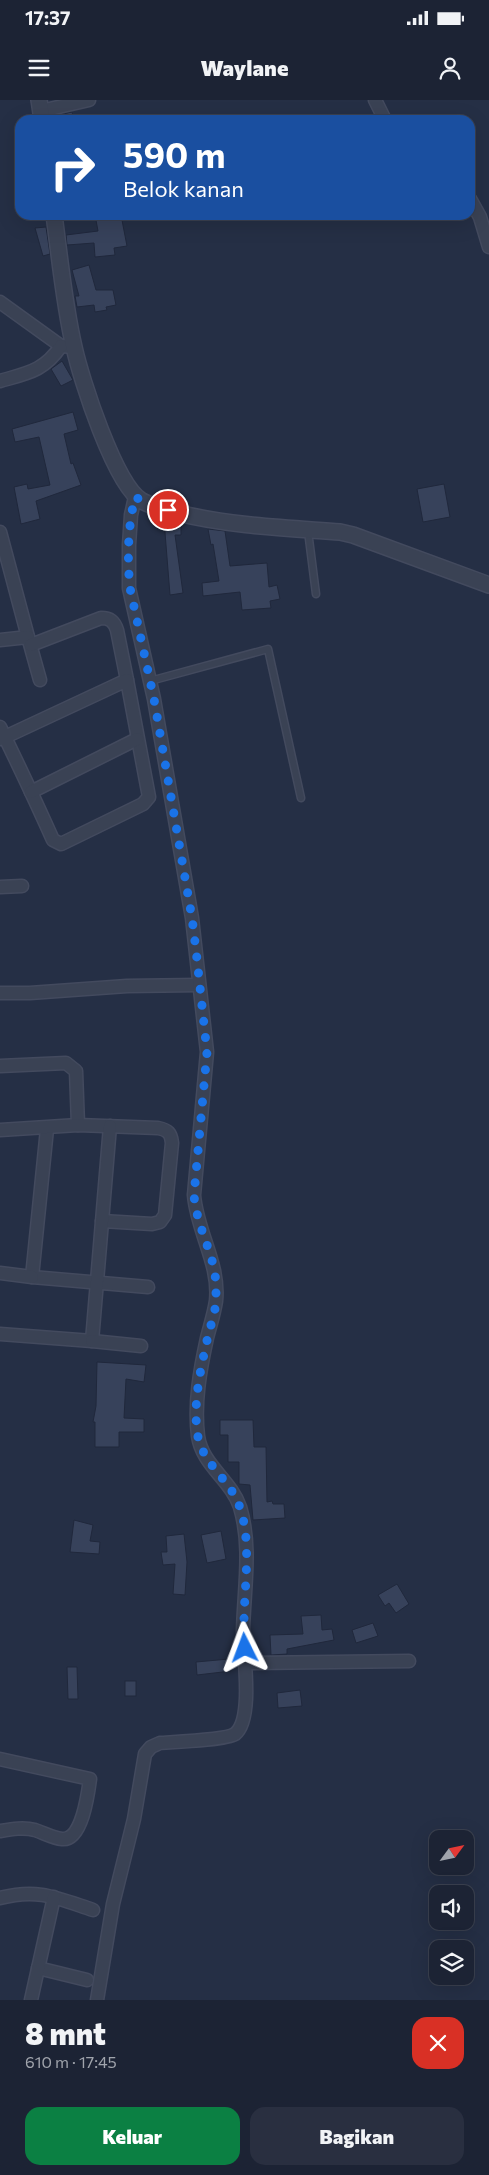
<!DOCTYPE html>
<html lang="id">
<head>
<meta charset="utf-8">
<style>
	body { margin:0; font-family:Commissioner,sans-serif; background:#292f40; color:#f1f3f6; height:100vh; display:flex; flex-direction:column; font-size:19px; white-space:nowrap }
	* { box-sizing:border-box; margin:0 }
	p { font-size:16px; color:#a0a4ac }
	.icon { flex:none; width:28px; height:28px; fill:none; stroke:currentColor; stroke-width:2; stroke-linecap:round; stroke-linejoin:round }
	.map { position:relative; height:1900px; overflow:hidden }
	.panel { display:flex; flex-direction:column; background:#1c2334; flex:1 }
	.panel>* { flex:none }
	.hud { position:absolute; left:15px; top:15px; width:460px; height:105px; border-radius:15px; box-shadow:0 5px 20px #0002,0 0 0 1px #3a404f; background:#1a4fa0; color:#fff; overflow:hidden }
	.needle { width:32px; rotate:57deg }
	.buttons { position:absolute; left:429px; top:1730px; display:grid; gap:10px }
	.buttons a { display:grid; place-items:center; width:45px; height:45px; border-radius:10px; background:#1c2334; box-shadow:0 5px 20px #0002,0 0 0 1px #3a404f; font-size:25px }
	.pin { position:absolute; display:grid; place-items:center; width:42px; height:42px; color:#fff; margin:-21px; border:2px solid #fff; border-radius:50%; box-shadow:0 1px 5px #0007 }
	.me { position:absolute; width:55px; margin:-28px; rotate:357deg; stroke-linejoin:round; filter:drop-shadow(0 0 4px #0008) }
	.turn { display:flex; align-items:center; gap:18px; height:105px; padding:0 25px; font-size:22px }
	.turn .icon { width:65px; height:65px; stroke-width:2.5 }
	.turn b { display:block; font-size:35px; line-height:42px }
	.round { display:grid; place-items:center; flex:none; width:52px; height:52px; border-radius:15px; background:#292f40 }
	.head { display:flex; align-items:center; justify-content:space-between; height:85px; padding:0 25px }
	h1 { font-size:30px; font-weight:800; line-height:38px }
	.button { display:flex; gap:10px; margin-top:auto; padding:10px 25px }
	.button a { flex:1; height:58px; border-radius:15px; background:#0b8043; color:#fff; font-size:20px; font-weight:800; line-height:58px; text-align:center }
	.button a+a { background:#292f40; color:#f1f3f6 }
	.status { display:flex; justify-content:space-between; align-items:center; height:35px; padding:0 25px; background:#1c2334; direction:ltr }
	.status svg { height:14px; fill:currentColor }
	header { display:flex; justify-content:space-between; align-items:center; height:65px; padding:0 25px; background:#1c2334; font-size:22px; font-weight:800 }
	.map>svg:first-child { display:block }
	.building { fill:#37425b; stroke:#20283c }
	.lines { fill:none; stroke-linecap:round; stroke-linejoin:round }
	.service-casing { stroke:#434a5e; stroke-width:9 }
	.minor-casing { stroke:#434a5e; stroke-width:15 }
	.tertiary-casing { stroke:#434a5e; stroke-width:18 }
	.service { stroke:#3a4254; stroke-width:6 }
	.minor { stroke:#3a4254; stroke-width:12 }
	.tertiary { stroke:#3a4254; stroke-width:15 }
	.route { stroke:#1a73e8; stroke-width:9; stroke-dasharray:0 16.2 }
</style>
</head>
<body>
<div class="status"><b>17:37</b><svg viewBox="0 0 49 12"><path d="M0 12V9h3v3zM5 12V6h3v6zM10 12V3h3v9zM15 12V0h3v12zM26 1h20v11H26zM47 4h2v5h-2z"/></svg></div>
<header><svg class="icon" aria-label="menu" viewBox="0 0 24 24"><path d="M4 6h16M4 12h16M4 18h16"/></svg>Waylane<svg class="icon" aria-label="person" viewBox="0 0 24 24"><circle cx="12" cy="8" r="4"/><path d="M4 21q1-7 8-7t8 7"/></svg></header>
<div class="map">
<svg width="489" height="1900" viewBox="0 0 489 1900">
	<rect width="100%" height="100%" fill="#252f45"/>
	<!-- building -->
	<g class="building">
		<path d="M72,12L74,20H52L51,17Z"/>
		<path d="M95,115H121L127,146L114,148L115,155L95,157L94,143L67,145L66,135L98,131Z"/>
		<path d="M46,127L50,154L43,156L35,128Z"/>
		<path d="M89,165L96,190H113L116,205L106,207L107,210L95,212L94,205L77,207L75,196H79L72,170Z"/>
		<path d="M62,261L73,280L61,286L51,269Z"/>
		<path d="M73,312L78,330L64,334L71,364L73,363L81,385L36,401L40,419L21,424L14,387L27,384L28,389L50,385L39,337L15,342L12,329Z"/>
		<path d="M444,384L450,417L423,422L417,389Z"/>
		<path d="M164,420L181,423V435H175L183,493L170,495Z"/>
		<path d="M208,429L225,431L230,466L267,463L269,487L277,485L280,499L270,501L271,508L242,510L240,492L203,496L202,483L219,481L213,444L211,445Z"/>
		<path d="M97,1262L146,1265L144,1282L126,1279L124,1318L144,1319V1332H119V1347H95V1322H93L96,1306Z"/>
		<path d="M220,1320H253L254,1347H266L267,1402L272,1401L273,1404H284L285,1418L253,1420L250,1385L239,1384V1362H228V1335H220Z"/>
		<path d="M74,1420L93,1425L90,1441L100,1442L99,1454L70,1452Z"/>
		<path d="M221,1431L226,1459L207,1463L201,1435Z"/>
		<path d="M184,1434L187,1462L185,1495L173,1494L175,1464L163,1465L161,1452H167L166,1436Z"/>
		<path d="M397,1484L409,1504L396,1513L389,1503L385,1506L378,1495Z"/>
		<path d="M321,1515L322,1530L332,1529L334,1540L287,1549V1554L271,1555L270,1535L303,1534L301,1516Z"/>
		<path d="M373,1523L378,1536L356,1543L352,1530Z"/>
		<path d="M229,1559L231,1571L197,1575L196,1562Z"/>
		<path d="M67,1567H77L78,1599H68Z"/>
		<rect x="125" y="1581" width="11" height="15"/>
		<path d="M300,1590L302,1606L278,1608L277,1593Z"/>
	</g>
	<g class="lines">
		<!-- service casing -->
		<g class="service-casing">
			<g id="service">
				<path d="M308,431L316,494"/>
				<path d="M150,581L268,549L301,698"/>
			</g>
		</g>
		<!-- minor casing -->
		<g class="minor-casing">
			<g id="minor">
				<path d="M375,0L385,20"/>
				<path d="M41,11L89,0"/>
				<path d="M470,99L480,117L489,147"/>
				<path d="M0,202L61,246L74,247"/>
				<path d="M0,281C28,273 44,271 61,246"/>
				<path d="M0,432L28,537"/>
				<path d="M0,540L28,537L40,580"/>
				<path d="M31,545L101,518C110,518 114,521 117,530L127,580"/>
				<path d="M0,627C18,664 36,702 53,740L61,744L143,704L149,697L127,580L5,637L0,639"/>
				<path d="M31,692L137,639"/>
				<path d="M0,787L22,786"/>
				<path d="M0,893H30L127,886L199,885"/>
				<path d="M0,966L66,963L76,971L78,1025"/>
				<path d="M47,1029L32,1177L148,1187"/>
				<path d="M0,1030L78,1025L158,1028C168,1030 171,1033 172,1043L165,1115L160,1122L152,1124L102,1121"/>
				<path d="M0,1173L32,1177"/>
				<path d="M0,1234L92,1241L110,1026"/>
				<path d="M92,1241L141,1246"/>
				<path d="M246,1563L409,1561"/>
				<path d="M0,1659L90,1679C88,1694 82,1741 62,1739C53,1738 44,1733 35,1730C24,1727 12,1729 0,1731"/>
				<path d="M0,1798C38,1788 57,1798 93,1810"/>
				<path d="M38,1868L87,1880"/>
				<path d="M31,1900L54,1797"/>
				<path d="M97,1900L113,1804L134,1719L145,1654L151,1647L160,1643C173,1642 226,1640 235,1634C254,1619 243,1552 243,1531C244,1489 252,1447 240,1407C231,1380 202,1365 198,1336C194,1303 200,1270 207,1238C210,1226 214,1214 216,1201C220,1164 197,1132 194,1095L207,952L192,818L154,599L129,488V445L131,415L135,397"/>
			</g>
		</g>
		<!-- tertiary casing -->
		<g class="tertiary-casing">
			<g id="tertiary">
				<path d="M39,0L42,20"/>
				<path d="M54,115C60,159 64,204 74,247C81,279 115,385 142,401C153,407 166,410 178,413C231,426 286,428 340,432L353,435L489,485"/>
			</g>
		</g>
		<!-- service -->
		<use href="#service" class="service"/>
		<!-- minor -->
		<use href="#minor" class="minor"/>
		<!-- tertiary -->
		<use href="#tertiary" class="tertiary"/>
	</g>
	<g class="lines">
		<!-- route -->
		<path class="route" d="M168,410L151,405L135,397C128,426 127,457 130,488L154,599L192,818L196,850L207,952L194,1095C196,1121 208,1143 214,1168C216,1178 216,1188 216,1198C216,1211 211,1224 208,1236C201,1268 192,1304 198,1337C204,1365 230,1380 239,1405C255,1447 240,1504 245,1548"/>
	</g>
</svg>
<div class="buttons">
<a><svg class="needle" viewBox="-14 -14 28 28"><path d="M0-13l5 13h-10z" fill="#e53935"/><path d="M0 13l5-13h-10z" fill="#a0a4ac"/></svg></a>
<a><svg class="icon" aria-label="sound" viewBox="0 0 24 24"><path d="M4 9h4l5-4v14l-5-4H4zM17 9q2 3 0 6"/></svg></a>
<a><svg class="icon" aria-label="layers" viewBox="0 0 24 24"><path d="M12 4l9 5-9 5-9-5zM3 14l9 5 9-5"/></svg></a>
</div>
<div class="pin" style="left:168px;top:410px;background:#d93025"><svg class="icon" aria-label="arrive" viewBox="0 0 24 24"><path d="M6 21V4h12l-3 4 3 4H6"/></svg></div>
<svg class="me" style="left:245px;top:1548px" viewBox="-20 -20 40 40"><path d="M0-17L14 15 0 8-14 15z" fill="#1a73e8" stroke="#fff" stroke-width="4"/></svg>
<div class="hud">
<div class="turn"><svg class="icon" aria-label="right" viewBox="0 0 24 24"><path d="M7 20v-9h11M14 6l5 5-5 5"/></svg><div><b>590 m</b>Belok kanan</div></div>
</div>
</div>
<section class="panel">
<div class="head"><div><h1>8 mnt</h1><p>610 m · 17:45</p></div><a class="round" style="background:#d93025;color:#fff"><svg class="icon" aria-label="close" viewBox="0 0 24 24"><path d="M6 6l12 12M18 6L6 18"/></svg></a></div>
<div class="button"><a>Keluar</a><a>Bagikan</a></div>
</section>
</body>
</html>
